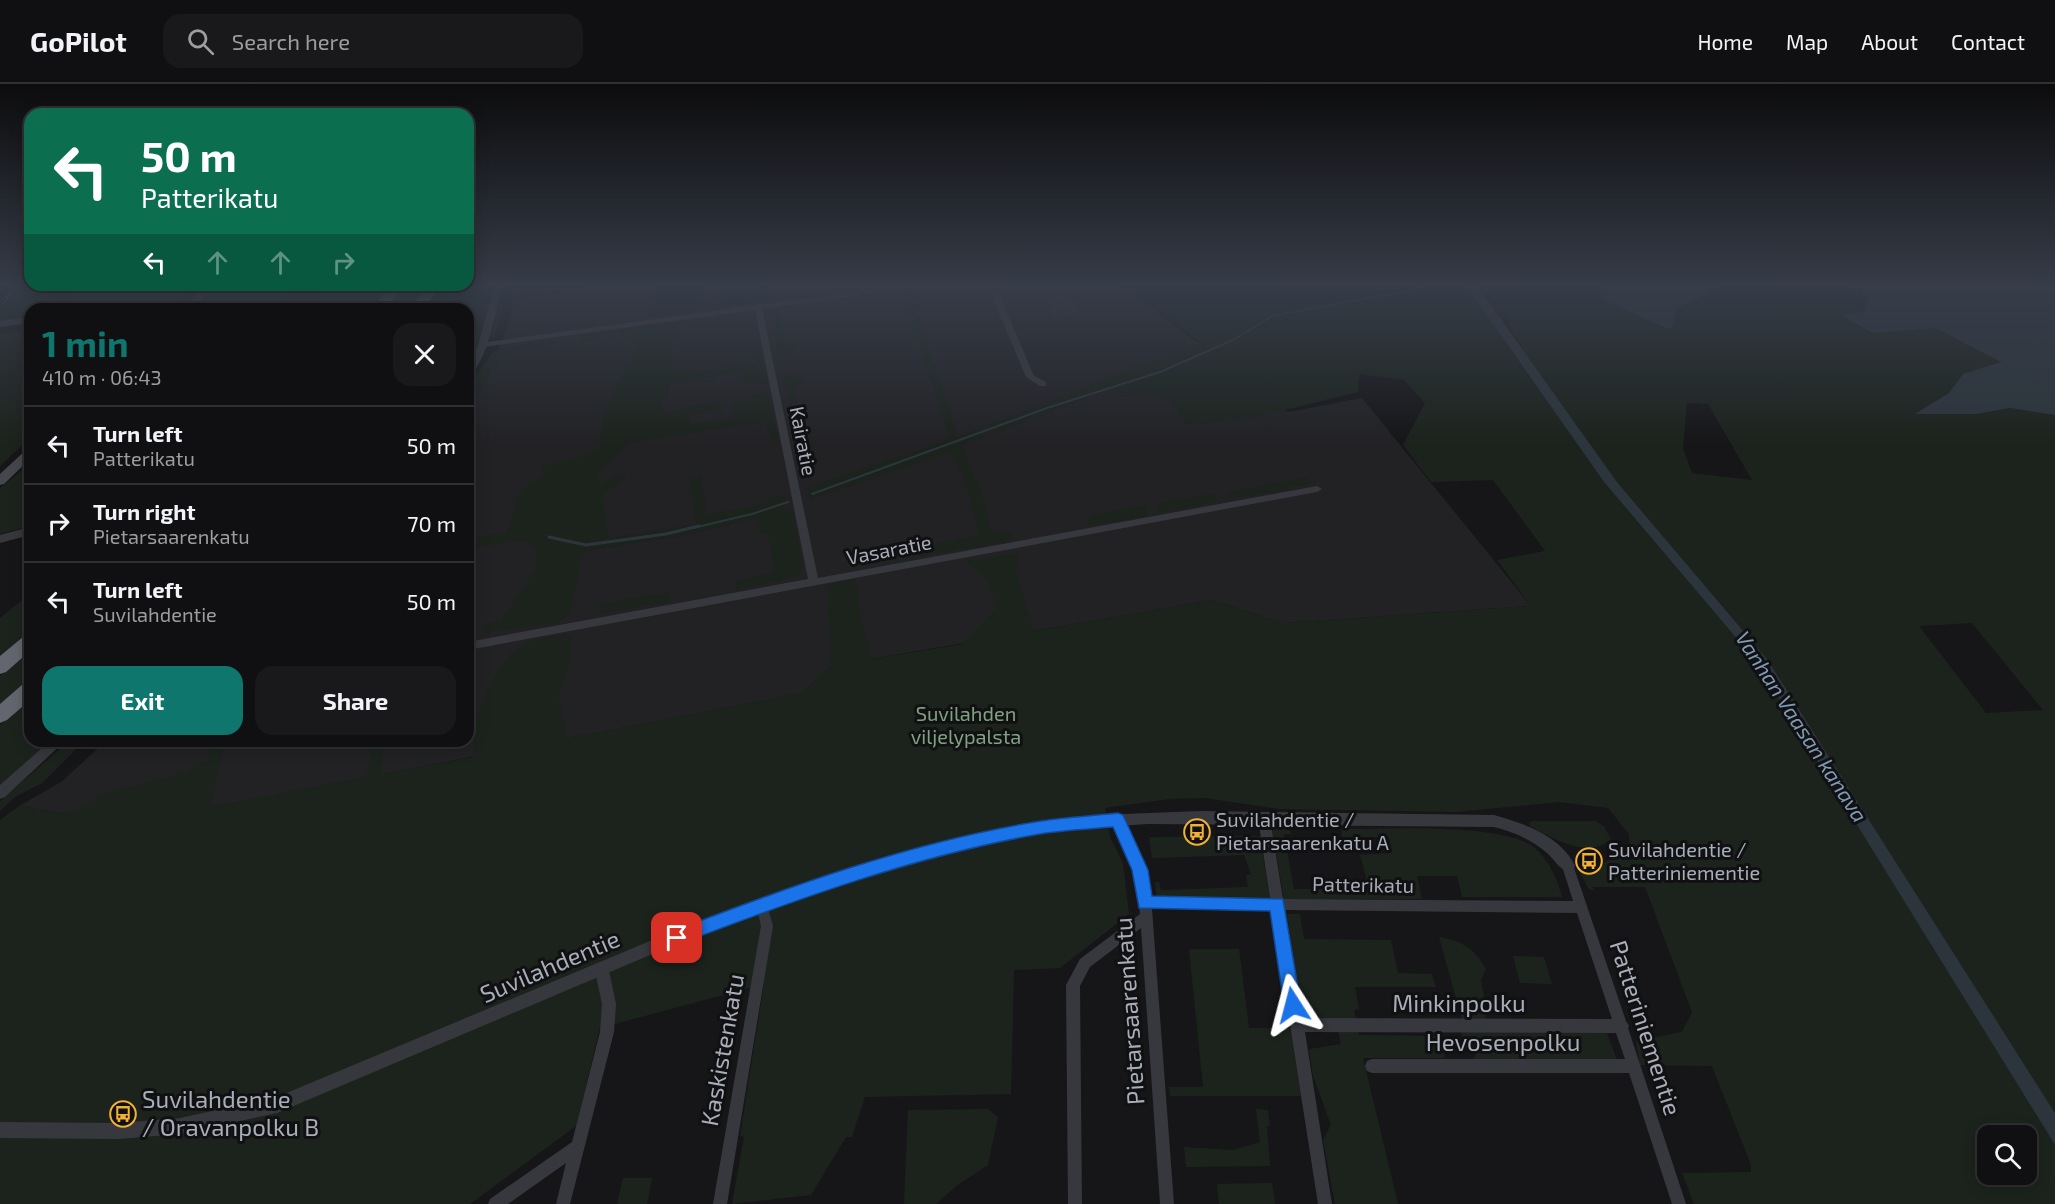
<!DOCTYPE html>
<html lang="en">
<head>
<meta charset="utf-8">
<style>
	body { margin:0; font-family:"Exo 2",sans-serif; background:#19191b; color:#f1f3f6; height:100vh; display:flex; flex-direction:column; font-size:22px; white-space:nowrap }
	* { box-sizing:border-box; margin:0 }
	p { font-size:20px; color:#9c9d9f }
	.icon { flex:none; width:33px; height:33px; fill:none; stroke:currentColor; stroke-width:2; stroke-linecap:round; stroke-linejoin:round }
	.map { position:relative; flex:1; overflow:hidden }
	.sheet { position:absolute; left:24px; top:219px; width:450px; height:444px; display:flex; flex-direction:column; background:#101012; border-radius:18px; box-shadow:0 3px 15px #0003,0 0 0 2px #303032 }
	.sheet>* { flex:none }
	.hud { position:absolute; left:24px; top:24px; width:450px; height:183px; border-radius:18px; box-shadow:0 3px 15px #0003,0 0 0 2px #303032; background:#0b6e4f; color:#fff; overflow:hidden }
	.fabs { position:absolute; left:1977px; top:1041px; display:grid; gap:12px }
	.fabs a { display:grid; place-items:center; width:60px; height:60px; border-radius:12px; background:#101012; box-shadow:0 3px 15px #0003,0 0 0 2px #303032; font-size:30px }
	.pin { position:absolute; display:grid; place-items:center; width:51px; height:51px; color:#fff; margin:-26px; border-radius:12px; box-shadow:0 3px 9px #0006 }
	.me { position:absolute; width:66px; margin:-33px; rotate:351deg; stroke-linejoin:round; filter:drop-shadow(0 0 4px #0008) }
	.turn { display:flex; align-items:center; gap:21px; height:126px; padding:0 18px; font-size:27px }
	.turn .icon { width:78px; height:78px; stroke-width:2.5 }
	.turn b { display:block; font-size:42px; line-height:51px }
	.lanes { display:flex; align-items:center; height:57px; padding:0 18px; background:#0003; justify-content:center; gap:30px; direction:ltr }
	.lanes .off { opacity:.35 }
	.round { display:grid; place-items:center; flex:none; width:63px; height:63px; border-radius:18px; background:#19191b }
	.overview { display:flex; align-items:center; justify-content:space-between; height:102px; padding:0 18px }
	h1 { font-size:36px; font-weight:700; line-height:45px; color:#0f766e }
	.button { display:flex; gap:12px; margin-top:auto; padding:12px 18px }
	.button a { flex:1; height:69px; border-radius:18px; background:#0f766e; color:#fff; font-size:24px; font-weight:700; line-height:69px; text-align:center }
	.button a+a { background:#19191b; color:#f1f3f6 }
	ul { padding:0; list-style:none }
	li { display:flex; align-items:center; gap:18px; height:78px; padding:0 18px; border-top:2px solid #303032 }
	li div { flex:1 }
	li b { display:block; font-size:22px }
	li em { font-style:normal }
	header { display:flex; align-items:center; gap:36px; box-sizing:border-box; height:84px; padding:0 30px; background:#101012; border-bottom:2px solid #303032 }
	header strong { font-size:28px }
	nav { display:flex; gap:33px; margin-inline-start:auto; font-size:21px }
	.search { width:420px; height:54px; background:#19191b; display:flex; align-items:center; gap:15px; box-sizing:border-box; padding:0 21px; border-radius:18px; color:#9c9d9f; font-size:22px }
	.map>svg:first-child { display:block }
	.built { fill:#222225 }
	.green { fill:#1c231d; fill-rule:evenodd }
	.water { fill:#2c353c }
	.lines { fill:none; stroke-linecap:round; stroke-linejoin:round }
	.stream-far1 { stroke:#2c353c; stroke-width:2 }
	.stream { stroke:#2c353c; stroke-width:3 }
	.building { fill:#29292c; stroke:#303034; stroke-width:1.5 }
	.minor { fill:#37383d; fill-rule:evenodd }
	.tertiary { fill:#37383d; fill-rule:evenodd }
	.secondary { fill:#45474d; fill-rule:evenodd }
	.motorway { fill:#63666e; fill-rule:evenodd }
	.rail-casing { stroke:#4a4c52; stroke-width:4 }
	.rail { stroke:#111113; stroke-width:2; stroke-dasharray:8; stroke-linecap:butt }
	.route { fill:#1a73e8; stroke:#114b97; stroke-width:1.5 }
	.labels { text-anchor:middle; stroke-width:6; stroke-linejoin:round; paint-order:stroke }
	.street-label { font-size:20px; fill:#a8adb8; stroke:#111113 }
	.park-label { font-size:20px; fill:#7fa381; stroke:#111113 }
	.poi-label { font-size:20px; fill:#a8adb8; stroke:#111113; text-anchor:start }
	.water-label { font-size:21px; font-style:italic; fill:#7f9bb3; stroke:#111113 }
	.near-street-label { font-size:24px; fill:#a8adb8; stroke:#111113 }
	.near-poi-label { font-size:24px; fill:#a8adb8; stroke:#111113; text-anchor:start }
</style>
</head>
<body>
<header>
<strong>GoPilot</strong>
<div class="search"><svg class="icon" aria-label="search" viewBox="0 0 24 24"><circle cx="10" cy="10" r="6"/><path d="M15 15l6 6"/></svg>Search here</div>
<nav><a>Home</a><a>Map</a><a>About</a><a>Contact</a></nav>
</header>
<div class="map">
<svg width="2055" height="1120" viewBox="0 0 2055 1120">
	<rect width="100%" height="100%" fill="#161618"/>
	<!-- built -->
	<path class="built" d="M516,203H1125L1288,328L1362,314L1531,522L1282,539L1212,516L831,582L803,609L175,730H68L19,722L61,698L106,657H468V316L494,279L511,231Z"/>
	<!-- green -->
	<g class="green">
		<path d="M21,203H40L30,211H58V225H30V234L0,238V224Z"/>
		<path d="M72,203H195L182,215L69,224L68,217Z"/>
		<path d="M216,203H284L283,207H291L279,225H193Z"/>
		<path d="M324,203H390L371,225H308Z"/>
		<path d="M404,203H428L410,225H384Z"/>
		<path d="M447,203H493L478,259L468,277V225H428Z"/>
		<path d="M502,203H509L494,255L491,252Z"/>
		<path d="M520,203H591L520,214Z"/>
		<path d="M658,203H705L701,221L694,227L647,233L659,211Z"/>
		<path d="M1131,203H1467L1604,398L1755,576L2055,1061V1120H1694L1682,1089L1751,1088V1081L1712,982L1640,981L1636,957L1682,948L1692,928L1645,803H1593L1594,807L1588,804L1574,777L1605,781L1604,779L1630,765L1629,750L1608,724L1559,718L1456,728L1279,725L1205,714L1169,715L1105,724L1110,753L1123,779L1129,830L1060,884L1014,886L1011,1010L865,1013L852,1053H846L811,1111L732,1120L744,1053L740,1052L764,900L600,944L576,1042L470,1120H0V736L19,722L68,730L110,707L167,694L207,678L212,657H226L210,723L367,693L372,657H384L381,690L473,673C476,631 486,588 522,562C533,554 557,552 571,549V578L558,612L568,654L803,609L831,582L828,500L855,495L860,519L858,520L872,575L962,560L998,523L988,498L966,477L1017,469L1016,489L1034,547L1212,516L1282,539L1531,522L1497,476L1545,467L1493,396L1431,398L1403,361L1425,319L1404,296L1359,290L1358,308L1253,334L1185,340L1170,316L1107,306L991,351L988,341C1059,314 1128,285 1200,259ZM1988,1052H2026V1090H1988Z"/>
		<path d="M1481,203H1893L2055,275V1029L1767,575L1617,398L1529,275L1513,250L1507,232ZM1687,319L1708,320L1752,396L1692,389L1683,364ZM1972,539L2043,626L1986,629L1919,542Z"/>
		<path d="M909,206L958,351L980,345L984,353L962,361L981,409L991,446L998,450L1011,447L1013,453L1007,458L921,472L918,463L976,452L978,449L969,412L953,368L810,416L807,404L950,355L902,208Z"/>
		<path d="M762,209L767,210L764,217L760,218L718,224L717,218Z"/>
		<path d="M778,224L786,260L795,259L796,265L779,272L769,228Z"/>
		<path d="M677,237L682,238L672,262L673,286L677,290L755,280L754,270L758,268L760,269L767,300H744L742,288L669,300L668,311L660,317L665,329L709,319L725,322L722,325L688,331L690,340L732,334L731,321L746,317L747,312L767,307L779,358H771L766,338L628,359L598,390L599,399L626,391L625,395L602,411L609,454L696,440L690,394L701,392L707,430L754,423L778,412H787L783,428L792,425L803,481L799,492L736,506V497L775,488L768,450H761L759,434L682,452L581,468L577,499L569,531L556,540L485,549L483,547L485,540L503,537V532L536,486V463L525,457L468,464V455L506,448C519,420 510,409 543,392V382L599,368C601,319 618,299 640,257H633L628,250L578,258V255L581,252Z"/>
		<path d="M30,245V354L0,382V250Z"/>
		<path d="M552,256L559,260L511,266L502,273L468,319V302L494,267Z"/>
		<path d="M782,290L800,293L804,299L793,303L797,321L790,322Z"/>
		<path d="M798,331L803,350L810,349L812,363L806,365L804,371L799,373L791,334Z"/>
		<path d="M30,380V442L0,450V404Z"/>
		<path d="M1307,393L1308,400L1302,402H1290L1287,406L1228,415L1227,408Z"/>
		<path d="M1214,410L1217,415L1212,419L1165,428L1160,427L1156,419Z"/>
		<path d="M1146,421L1148,432L1090,442L1086,438L1092,431Z"/>
		<path d="M669,508L670,518L600,530L599,520Z"/>
		<path d="M30,510V546L0,572V534Z"/>
		<path d="M30,566V595L0,621V592Z"/>
		<path d="M30,615V657H50L0,702V641Z"/>
		<path d="M69,657H84L42,699L15,713L0,727V717Z"/>
		<path d="M1533,737H1595L1604,742L1611,755C1589,776 1551,754 1530,742L1529,738Z"/>
		<path d="M1285,741L1292,750H1284L1294,805H1361L1366,793L1360,771L1392,769L1389,753H1342L1341,745C1381,745 1509,738 1536,765C1550,778 1557,795 1562,813H1462L1457,792H1417L1422,815H1284L1272,745L1276,742Z"/>
		<path d="M1260,752L1270,816L1157,815L1155,798H1159L1161,806L1248,803L1246,791H1251L1244,771L1152,774L1149,753Z"/>
		<path d="M1287,830H1300L1304,855L1391,856L1398,889L1432,890L1436,903H1355L1359,925L1354,926L1359,951L1440,952L1445,974H1363L1398,1120H1335L1323,1056L1331,1041L1313,992L1309,965L1341,960L1335,934H1303Z"/>
		<path d="M1439,853C1462,857 1474,864 1486,885L1481,896L1487,930L1483,936L1462,935Z"/>
		<path d="M1189,865H1239L1249,944H1290L1301,1012H1170L1169,1003H1203Z"/>
		<path d="M1513,872L1544,873L1552,900L1520,899Z"/>
		<path d="M1461,948L1607,949L1618,979L1473,978L1476,968L1474,961L1464,958Z"/>
		<path d="M988,1025L998,1033L988,1081L956,1102L936,1120H904L908,1026Z"/>
		<path d="M1256,1025L1268,1026L1270,1042H1267L1270,1082L1186,1083L1184,1063L1233,1066L1260,1058Z"/>
		<path d="M623,1094H652L647,1120H617Z"/>
		<path d="M1272,1099L1275,1120H1219L1217,1100Z"/>
	</g>
	<!-- water -->
	<g class="water">
		<path d="M1467,203H1478L1617,398L1767,575L2055,1029V1061L1755,576L1604,398Z"/>
		<path d="M1600,203H1721L1677,224L1671,246L1602,215Z"/>
		<path d="M1847,203H2055V331L2010,324L1976,330H1915L1949,309L1963,290L2001,278L1936,244L1873,249L1843,232L1864,227L1868,215L1860,206Z"/>
	</g>
	<g class="lines">
		<!-- stream-far1 -->
		<g class="stream-far1">
			<path d="M812,410L1047,324L1160,288L1233,256L1272,232L1426,203"/>
			<path d="M693,444L752,430L788,418"/>
		</g>
		<!-- stream -->
		<path class="stream" d="M549,453L586,461L666,450L699,442"/>
	</g>
	<!-- building -->
	<path class="building" d="M1043,203H1064L1077,228L1057,231Z"/>
	<g class="lines">
		<!-- minor -->
		<g class="minor">
			<path d="M889,203H908L904,205L762,225L818,494L1317,402L1322,405L1317,408L468,566V558L808,495L755,226L483,263H480V259Z"/>
			<path d="M988,203H996L1034,292L1046,298V302H1040L1026,293Z"/>
			<path d="M1264,729L1268,730L1270,734L1283,815L1573,817L1562,782L1564,778L1568,777L1572,778L1626,937L1629,942L1628,944L1686,1120H1672L1629,989H1372L1367,987L1365,982L1367,977L1372,975H1625L1616,949L1305,948L1332,1120H1318L1272,826L1152,825L1174,1120H1160L1141,844L1090,883L1080,902L1082,1120H1068L1066,901L1080,875L1140,830L1134,786L1112,736L1114,732L1118,731L1122,732L1124,736L1146,786L1150,813L1270,814L1258,734L1260,730ZM1285,826L1577,829L1612,935L1302,934Z"/>
			<path d="M762,815L766,817L773,842L727,1120H713L761,842L756,821L758,817Z"/>
			<path d="M602,881L607,883L609,887L616,920L614,948L570,1120H556L566,1079L508,1120H488L490,1115L572,1058L600,948L602,920L595,887L597,883Z"/>
		</g>
		<!-- tertiary -->
		<g class="tertiary">
			<path d="M494,203H502C497,223 486,283 468,292V280L478,261Z"/>
			<path d="M136,218L187,221L191,224L84,225L88,222Z"/>
			<path d="M30,233V239L0,243V237Z"/>
			<path d="M30,443V451L0,459V451Z"/>
			<path d="M50,657H65L5,713L0,715V701Z"/>
			<path d="M1200,727L1494,731C1523,739 1561,752 1575,782L1573,786L1568,788C1559,785 1554,775 1547,769C1531,755 1513,748 1494,743L1148,740L1072,745L977,761L882,786L702,849L277,1029L180,1050L118,1055L0,1054V1038L118,1039L180,1034L277,1013L693,839L882,774L977,749L1025,740L1098,731Z"/>
		</g>
		<!-- secondary -->
		<g class="secondary">
			<path d="M205,203H215L192,225H181Z"/>
			<path d="M30,365V375L4,400L0,401V390L26,366Z"/>
		</g>
		<!-- motorway -->
		<g class="motorway">
			<path d="M390,203H404L385,225H371Z"/>
			<path d="M427,203H441L423,225H409Z"/>
			<path d="M30,550V567L6,588L0,590V572L24,552Z"/>
			<path d="M30,598V616L7,636L0,639V620L23,600Z"/>
		</g>
		<!-- rail casing -->
		<g class="rail-casing">
			<path id="rail" d="M0,220L17,203"/>
		</g>
		<!-- rail -->
		<use href="#rail" class="rail"/>
	</g>
	<!-- sky -->
	<linearGradient id="sky" x2="0" y2="1"><stop stop-color="#0c0c0d"/><stop offset="0.56" stop-color="#363c48"/><stop offset="1" stop-color="#363c48" stop-opacity="0"/></linearGradient>
	<rect width="2055" height="360" fill="url(#sky)"/>
	<!-- route -->
	<path class="route" d="M1118,729L1123,731L1148,786L1152,812L1283,815L1301,921L1299,927L1293,929L1287,927L1284,921L1270,827L1139,824L1132,786L1113,743C1089,745 1064,746 1040,750C915,772 795,816 677,861L671,859L668,854L671,848C790,802 914,757 1041,737C1066,733 1092,732 1118,729Z"/>
	<!-- icons -->
	<defs>
		<g id="bus-ring" transform="scale(1.35)"><circle r="9.5" fill="#111113" stroke="#f2b134" stroke-width="1.5"/><path d="M-5-6H5V4H4V6H2V4H-2V6H-4V4H-5ZM-3.5-4V0h7V-4ZM-3.5 1.2v1.5H-2V1.2ZM2 1.2v1.5H3.5V1.2Z" fill="#f2b134"/></g>
	</defs>
	<g fill-rule="evenodd">
		<use href="#bus-ring" x="1197" y="748"/>
		<use href="#bus-ring" x="1589" y="777"/>
		<use href="#bus-ring" x="123" y="1030"/>
	</g>
	<g class="labels">
		<!-- street labels -->
		<g class="street-label">
			<text transform="translate(803 357) rotate(79)" y="7">Kairatie</text>
			<text transform="translate(889 466) rotate(-11)" y="7">Vasaratie</text>
			<text transform="translate(1363 801) rotate(1)" y="7">Patterikatu</text>
		</g>
		<!-- park labels -->
		<g class="park-label">
			<text x="966" y="637">Suvilahden<tspan x="966" dy="23">viljelypalsta</tspan></text>
		</g>
		<!-- poi labels -->
		<g class="poi-label">
			<text x="1216" y="743">Suvilahdentie /<tspan x="1216" dy="23">Pietarsaarenkatu A</tspan></text>
			<text x="1608" y="773">Suvilahdentie /<tspan x="1608" dy="23">Patteriniementie</tspan></text>
		</g>
		<!-- water labels -->
		<g class="water-label">
			<text transform="translate(1801 643) rotate(57)" y="7">Vanhan Vaasan kanava</text>
		</g>
		<!-- near-street labels -->
		<g class="near-street-label">
			<text transform="translate(550 883) rotate(-23)" y="8">Suvilahdentie</text>
			<text x="1459" y="928">Minkinpolku</text>
			<text transform="translate(1130 927) rotate(-94)" y="8">Pietarsaarenkatu</text>
			<text transform="translate(1645 944) rotate(72)" y="8">Patteriniementie</text>
			<text x="1503" y="967">Hevosenpolku</text>
			<text transform="translate(723 966) rotate(-80)" y="8">Kaskistenkatu</text>
		</g>
		<!-- near-poi labels -->
		<g class="near-poi-label">
			<text x="142" y="1024">Suvilahdentie<tspan x="142" dy="28">/ Oravanpolku B</tspan></text>
		</g>
	</g>
</svg>
<div class="fabs">
<a><svg class="icon" aria-label="search" viewBox="0 0 24 24"><circle cx="10" cy="10" r="6"/><path d="M15 15l6 6"/></svg></a>
</div>
<div class="pin" style="left:677px;top:854px;background:#d93025"><svg class="icon" aria-label="arrive" viewBox="0 0 24 24"><path d="M6 21V4h12l-3 4 3 4H6"/></svg></div>
<svg class="me" style="left:1293px;top:921px" viewBox="-20 -20 40 40"><path d="M0-17L14 15 0 8-14 15z" fill="#1a73e8" stroke="#fff" stroke-width="4"/></svg>
<div class="hud">
<div class="turn"><svg class="icon" aria-label="left" viewBox="0 0 24 24"><path d="M17 20v-9H6M10 6l-5 5 5 5"/></svg><div><b>50 m</b>Patterikatu</div></div>
<div class="lanes"><svg class="icon" aria-label="left" viewBox="0 0 24 24"><path d="M17 20v-9H6M10 6l-5 5 5 5"/></svg><svg class="icon off" aria-label="ahead" viewBox="0 0 24 24"><path d="M12 20V5M6 11l6-6 6 6"/></svg><svg class="icon off" aria-label="ahead" viewBox="0 0 24 24"><path d="M12 20V5M6 11l6-6 6 6"/></svg><svg class="icon off" aria-label="right" viewBox="0 0 24 24"><path d="M7 20v-9h11M14 6l5 5-5 5"/></svg></div>
</div>
<section class="sheet">
<div class="overview"><div><h1>1 min</h1><p>410 m · 06:43</p></div><a class="round"><svg class="icon" aria-label="close" viewBox="0 0 24 24"><path d="M6 6l12 12M18 6L6 18"/></svg></a></div>
<ul>
<li><svg class="icon" aria-label="left" viewBox="0 0 24 24"><path d="M17 20v-9H6M10 6l-5 5 5 5"/></svg><div><b>Turn left</b><p>Patterikatu</p></div><em>50 m</em></li>
<li><svg class="icon" aria-label="right" viewBox="0 0 24 24"><path d="M7 20v-9h11M14 6l5 5-5 5"/></svg><div><b>Turn right</b><p>Pietarsaarenkatu</p></div><em>70 m</em></li>
<li><svg class="icon" aria-label="left" viewBox="0 0 24 24"><path d="M17 20v-9H6M10 6l-5 5 5 5"/></svg><div><b>Turn left</b><p>Suvilahdentie</p></div><em>50 m</em></li>
</ul>
<div class="button"><a>Exit</a><a>Share</a></div>
</section>
</div>
</body>
</html>
